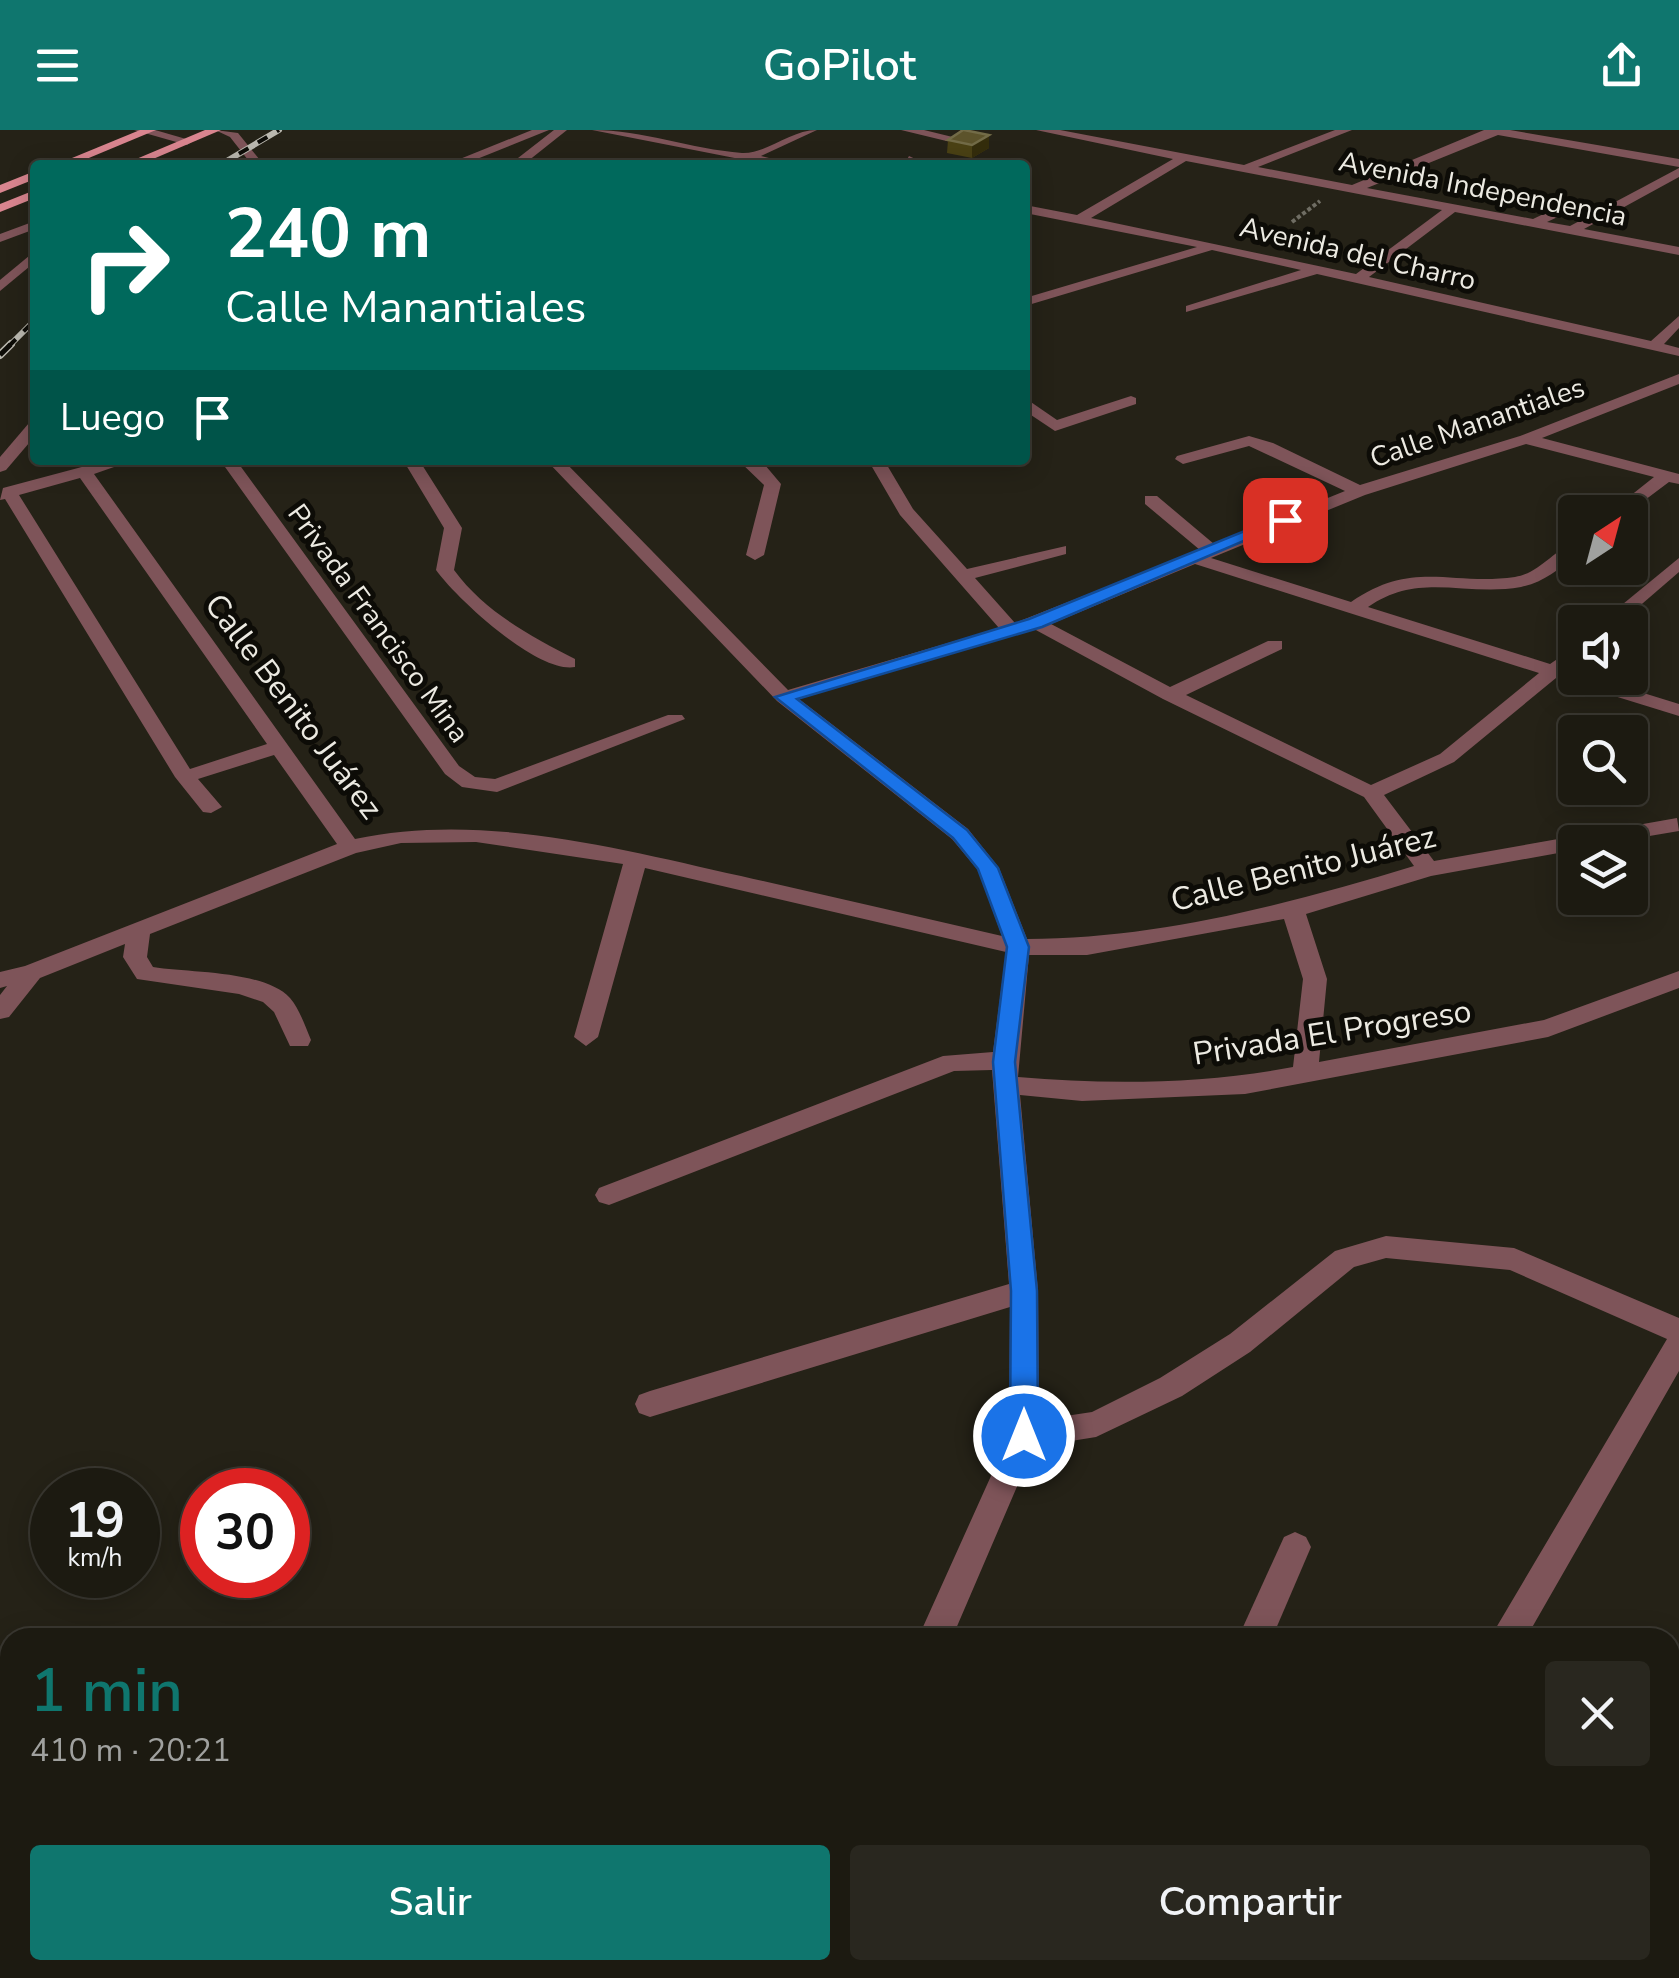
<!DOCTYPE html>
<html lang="es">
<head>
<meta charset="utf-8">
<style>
	body { margin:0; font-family:"Nunito Sans",sans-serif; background:#29271f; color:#f1f3f6; height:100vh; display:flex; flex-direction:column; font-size:38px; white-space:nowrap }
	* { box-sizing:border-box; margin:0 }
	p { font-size:32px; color:#a0a19f }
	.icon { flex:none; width:55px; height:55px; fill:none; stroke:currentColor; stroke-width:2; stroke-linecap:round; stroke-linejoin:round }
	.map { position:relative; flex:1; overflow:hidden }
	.details { position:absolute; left:0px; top:1498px; width:1680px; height:352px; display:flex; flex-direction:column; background:#1c1a11; border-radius:30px 30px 0 0; box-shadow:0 5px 25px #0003,0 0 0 2px #3a3831 }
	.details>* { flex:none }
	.banner { position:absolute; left:30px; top:30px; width:1000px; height:305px; border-radius:10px; box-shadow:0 5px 25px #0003,0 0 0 2px #3a3831; background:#00695c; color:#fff; overflow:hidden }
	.needle { width:65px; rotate:36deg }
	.fabs { position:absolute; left:1558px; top:365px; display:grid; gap:20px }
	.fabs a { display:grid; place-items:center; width:90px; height:90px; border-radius:10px; background:#1c1a11; box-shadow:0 5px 25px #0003,0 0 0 2px #3a3831; font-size:50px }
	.speed { position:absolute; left:30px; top:1338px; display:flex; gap:20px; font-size:50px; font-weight:700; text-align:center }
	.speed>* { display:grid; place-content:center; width:130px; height:130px; border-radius:50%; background:#1c1a11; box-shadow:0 5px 25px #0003,0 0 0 2px #3a3831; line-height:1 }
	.speed small { font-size:25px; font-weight:400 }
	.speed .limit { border:15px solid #d22; background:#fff; color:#111 }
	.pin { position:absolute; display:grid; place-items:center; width:85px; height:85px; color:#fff; margin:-42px; border-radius:20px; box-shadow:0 5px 15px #0006 }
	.me { position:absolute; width:110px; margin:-55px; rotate:0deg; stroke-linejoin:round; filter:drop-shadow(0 0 8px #0008) }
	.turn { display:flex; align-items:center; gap:35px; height:210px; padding:0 30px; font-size:45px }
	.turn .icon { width:130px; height:130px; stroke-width:2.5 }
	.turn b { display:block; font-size:70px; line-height:85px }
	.then { display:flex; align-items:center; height:95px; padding:0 30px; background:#0003; gap:20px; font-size:38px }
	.round { display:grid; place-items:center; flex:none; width:105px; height:105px; border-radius:10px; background:#29271f }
	.head { display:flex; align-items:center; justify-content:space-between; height:170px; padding:0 30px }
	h1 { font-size:60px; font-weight:600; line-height:75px; color:#0f766e }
	.cta { display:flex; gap:20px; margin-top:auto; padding:20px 30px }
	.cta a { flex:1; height:115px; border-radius:10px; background:#0f766e; color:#fff; font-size:40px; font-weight:600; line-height:115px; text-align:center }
	.cta a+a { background:#29271f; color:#f1f3f6 }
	header { display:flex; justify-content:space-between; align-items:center; height:130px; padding:0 30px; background:#0f766e; color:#fff; font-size:45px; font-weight:600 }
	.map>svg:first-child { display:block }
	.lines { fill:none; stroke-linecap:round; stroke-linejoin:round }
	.path { stroke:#6f6d63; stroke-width:4; stroke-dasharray:4 2.5; stroke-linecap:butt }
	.minor { fill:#7e5459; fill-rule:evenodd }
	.major { fill:#d9858f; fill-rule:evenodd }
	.rail-far1-casing { stroke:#bab8af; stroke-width:6 }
	.rail-casing { stroke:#bab8af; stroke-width:8 }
	.rail-far1 { stroke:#0d0c07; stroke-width:4; stroke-dasharray:11; stroke-linecap:butt }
	.rail { stroke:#0d0c07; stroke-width:5; stroke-dasharray:15; stroke-linecap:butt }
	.wall { fill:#4a4114 }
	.shaded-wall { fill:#342d0c }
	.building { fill:#5c532b; stroke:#726b47; stroke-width:2.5 }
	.route { fill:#1a73e8; stroke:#114b97; stroke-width:2.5 }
	.labels { text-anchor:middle; stroke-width:10; stroke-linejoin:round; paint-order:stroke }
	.far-street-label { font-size:28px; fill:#eceae2; stroke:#0d0c07 }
	.street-label { font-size:32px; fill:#eceae2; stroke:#0d0c07 }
</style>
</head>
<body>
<header><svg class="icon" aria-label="menu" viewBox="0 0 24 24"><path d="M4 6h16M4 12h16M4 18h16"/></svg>GoPilot<svg class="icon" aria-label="share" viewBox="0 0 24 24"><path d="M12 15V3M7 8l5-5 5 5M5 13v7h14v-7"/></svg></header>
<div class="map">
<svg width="1679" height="1848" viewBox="0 0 1679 1848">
	<rect width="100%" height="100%" fill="#252217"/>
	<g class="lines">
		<!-- path -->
		<path class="path" d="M1292,92L1320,71"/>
		<!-- minor -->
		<g class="minor">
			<path d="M134,0H155L193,11L187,15Z"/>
			<path d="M215,0L238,3L264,35H252L230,7Z"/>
			<path d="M532,0H549L462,35H445Z"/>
			<path d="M554,0H567L523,35H509Z"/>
			<path d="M592,0C643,0 691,19 742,23C767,24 790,0 817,0L761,26L797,35H771Z"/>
			<path d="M901,0H924L973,12L967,16Z"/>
			<path d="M1036,0H1060L1244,35L1335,0H1352L1258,37L1352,55L1484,0H1510L1679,29V37L1498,5L1367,58L1533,89L1573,70H1581V76L1547,92L1570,96L1679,38V47L1584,99L1679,117V125L1455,82L1369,147L1651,211L1679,186V198L1664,214L1679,218V226L1317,144L1186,182V176L1301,140L1212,120L1025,176V168L1197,117L1025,83V75L1077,85L1173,29ZM1186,31L1442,80L1356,144L1091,88Z"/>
			<path d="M909,26L928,35L905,33Z"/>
			<path d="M35,91V99L0,112V104Z"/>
			<path d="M35,121V132L0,161V150Z"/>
			<path d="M1679,244V254L1542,308L1679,344V354L1669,352L1629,382H1610L1654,347L1526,314L1365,365L1211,428L1351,472C1413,429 1450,456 1515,447C1540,443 1553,420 1575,413V427C1559,439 1542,453 1521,457C1465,467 1419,441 1368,477L1550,534L1575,517V533L1568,539L1575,541V548H1595L1679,574V586L1556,548L1454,632L1384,665L1434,731L1677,688L1679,701L1614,712H1575V720L1431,746L1306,784L1327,849L1319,932L1544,890L1679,841V858L1548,907L1245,964L1082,971L1020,965L1038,1161L1039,1290L1092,1282L1160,1248L1230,1204L1335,1121L1386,1106L1514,1118L1679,1188V1241L1526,1508H1490L1667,1209L1510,1140L1386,1128L1354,1137L1250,1222L1182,1266L1096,1307L1034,1317L952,1508H918L1009,1306L1010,1177L650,1287L639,1283L635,1274L639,1265L650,1261L1009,1154L992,940L954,941L609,1075L599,1072L595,1065L599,1058L943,926L993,922L1006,822L645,738L598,907L586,916L574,907L623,734L476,712L401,713L356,723L150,804L147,827L153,837C189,843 264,840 290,868C300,880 305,896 311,910L308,916H290L274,882L263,872L239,864L137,849L123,827L125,814L40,848L9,887L0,889V865L7,856L0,858V842L25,836L337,714L274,625L198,649L222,677L211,683L203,682L175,647L5,369L0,370L3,358L108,330H134L94,344L355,709C482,682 616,718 741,746C828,766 915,786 1002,806L978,740L952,709L777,571L546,330H563L788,560L999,498L900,385L868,330H884L913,379L967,439L1066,416V424L975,448L1015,493L1200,420L1145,374V366H1157L1214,414L1345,361L1249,316L1183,334L1175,329L1177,326L1249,306L1273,313L1360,355L1520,306ZM80,348L267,614L190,639L19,365ZM1195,434L1539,543L1440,624L1371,655L1186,565L1282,519V511H1268L1170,557L1051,494ZM1034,499L1163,569L1364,667L1414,736C1289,774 1158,809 1027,809L999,738L968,699L799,569ZM1284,789L1303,849L1293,937C1204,954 1109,955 1018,947L1029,825H1087Z"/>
			<path d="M1131,266L1136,268V274L1055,301L1025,281V268L1057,290Z"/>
			<path d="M35,291V306L6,340L0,342V327L29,293Z"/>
			<path d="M220,330H236L459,636L475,647L495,649L668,585H682L685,589L497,662L462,657L445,644Z"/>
			<path d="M403,330H419L462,398L454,440C485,482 529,505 575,529V537C538,544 457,469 436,440L444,398Z"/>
			<path d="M738,330H798L790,335H765L781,354L764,425L755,430L746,425L764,355Z"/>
			<path d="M1679,428V442L1621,492H1601Z"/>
			<path d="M1295,1402L1306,1407L1311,1417L1272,1508H1238L1284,1407Z"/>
			<path d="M1679,1622V1659L1670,1663V1626Z"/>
			<path d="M10,1794V1840H19L15,1848H0V1798Z"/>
			<path d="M219,1840H257L256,1848H218Z"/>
			<path d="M898,1840H936L937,1848H899Z"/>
			<rect x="1192" y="1840" width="38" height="8"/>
			<path d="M1374,1840H1417L1414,1848H1371Z"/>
		</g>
		<!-- major -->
		<g class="major">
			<path d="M140,0H156L72,35H55Z"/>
			<path d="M205,0H221L139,35H122Z"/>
			<path d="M35,41V49L0,63V55Z"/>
			<path d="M35,60V68L0,82V74Z"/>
		</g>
		<!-- rail-far1 casing -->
		<g class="rail-far1-casing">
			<g id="rail-far1">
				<path d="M220,35L279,0"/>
				<path d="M8,217L35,190"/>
			</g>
		</g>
		<!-- rail casing -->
		<g class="rail-casing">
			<path id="rail" d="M0,225L11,214"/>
		</g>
		<!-- rail-far1 -->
		<use href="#rail-far1" class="rail-far1"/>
		<!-- rail -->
		<use href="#rail" class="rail"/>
	</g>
	<!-- wall -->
	<path class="wall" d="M989,5V18L972,28L947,23L948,10Z"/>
	<!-- shaded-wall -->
	<path class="shaded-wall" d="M989,5V18L972,28V15Z"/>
	<!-- building -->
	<g class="building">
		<path d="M963,0H964L989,5L972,15L948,10Z"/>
		<path d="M404,31L409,35H393Z"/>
	</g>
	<!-- route -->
	<path class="route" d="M1279,387L1293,390L1042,497L797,569L967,700L998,738L1029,817L1015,932L1037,1161L1038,1306L1034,1315L1024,1318L1014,1315L1010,1306L1011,1161L993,932L1007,817L978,739L953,708L775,567L1029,489Z"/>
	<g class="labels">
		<!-- far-street labels -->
		<g class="far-street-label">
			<text transform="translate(1483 58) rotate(11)" y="10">Avenida Independencia</text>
			<text transform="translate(1358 123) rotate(13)" y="10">Avenida del Charro</text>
			<text transform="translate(1477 292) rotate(-19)" y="10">Calle Manantiales</text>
			<text transform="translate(379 493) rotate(54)" y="10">Privada Francisco Mina</text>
		</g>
		<!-- street labels -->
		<g class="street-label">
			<text transform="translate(294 576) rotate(53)" y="11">Calle Benito Juárez</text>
			<text transform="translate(1303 738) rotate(-14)" y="11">Calle Benito Juárez</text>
			<text transform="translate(1332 902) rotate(-9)" y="11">Privada El Progreso</text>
		</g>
	</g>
</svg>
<div class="fabs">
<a><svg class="needle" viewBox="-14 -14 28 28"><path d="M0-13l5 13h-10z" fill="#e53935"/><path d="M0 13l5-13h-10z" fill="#a0a19f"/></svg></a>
<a><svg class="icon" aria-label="sound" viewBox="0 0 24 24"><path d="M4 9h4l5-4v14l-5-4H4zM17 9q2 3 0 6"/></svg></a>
<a><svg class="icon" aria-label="search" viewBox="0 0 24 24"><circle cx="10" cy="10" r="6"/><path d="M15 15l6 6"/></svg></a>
<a><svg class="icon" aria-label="layers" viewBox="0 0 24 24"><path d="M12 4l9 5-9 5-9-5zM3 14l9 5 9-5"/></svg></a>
</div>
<div class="speed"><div>19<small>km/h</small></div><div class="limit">30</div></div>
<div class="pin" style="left:1285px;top:390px;background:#d93025"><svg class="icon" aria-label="arrive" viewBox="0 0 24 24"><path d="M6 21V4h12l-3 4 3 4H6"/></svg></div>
<svg class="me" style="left:1024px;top:1306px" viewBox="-20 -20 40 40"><circle r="17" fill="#1a73e8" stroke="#fff" stroke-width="3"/><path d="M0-11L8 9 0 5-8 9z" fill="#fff"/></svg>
<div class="banner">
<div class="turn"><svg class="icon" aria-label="right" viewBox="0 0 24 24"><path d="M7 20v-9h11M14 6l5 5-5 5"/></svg><div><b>240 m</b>Calle Manantiales</div></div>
<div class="then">Luego<svg class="icon" aria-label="arrive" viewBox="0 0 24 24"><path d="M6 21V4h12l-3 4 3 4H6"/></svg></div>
</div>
<section class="details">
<div class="head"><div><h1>1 min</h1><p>410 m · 20:21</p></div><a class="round"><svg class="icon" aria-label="close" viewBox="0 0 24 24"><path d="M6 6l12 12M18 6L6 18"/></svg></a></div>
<div class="cta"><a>Salir</a><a>Compartir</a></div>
</section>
</div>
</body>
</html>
